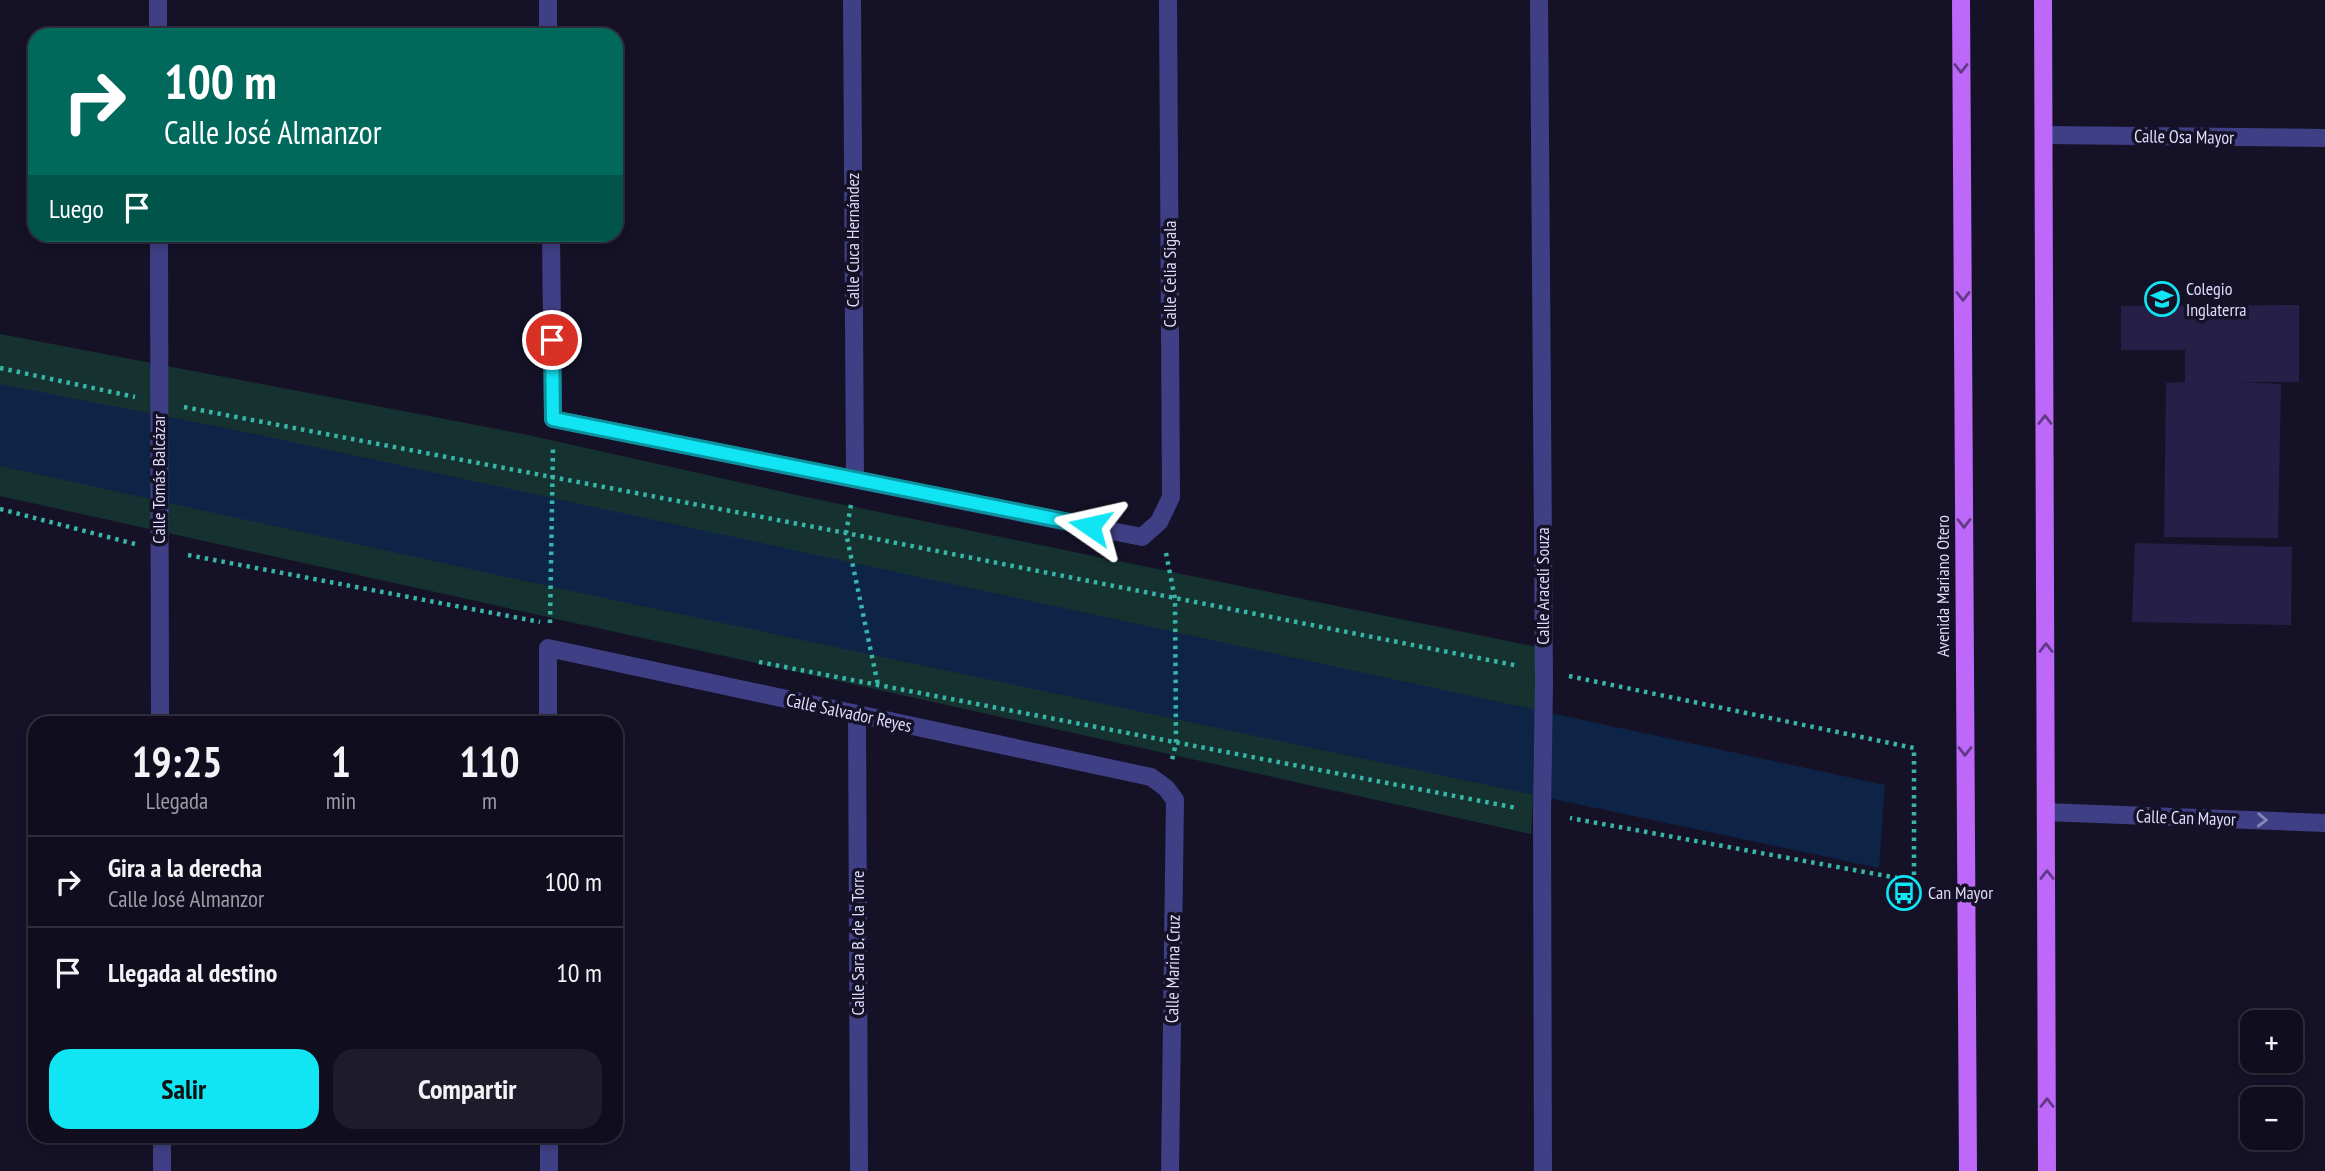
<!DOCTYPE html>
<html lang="es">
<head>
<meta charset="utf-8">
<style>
	body { margin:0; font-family:"PT Sans Narrow",sans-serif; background:#1e1c2b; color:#f1f3f6; height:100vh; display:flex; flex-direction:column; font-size:26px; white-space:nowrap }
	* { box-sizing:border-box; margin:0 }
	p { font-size:23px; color:#9c9ca4 }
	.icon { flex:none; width:38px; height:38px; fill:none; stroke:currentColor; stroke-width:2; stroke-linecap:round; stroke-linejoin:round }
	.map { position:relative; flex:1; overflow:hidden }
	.panel { position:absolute; left:28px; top:716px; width:595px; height:427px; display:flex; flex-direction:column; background:#100e1e; border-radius:21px; box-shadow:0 4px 10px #0003,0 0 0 2px #302e3c }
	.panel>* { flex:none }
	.top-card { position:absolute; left:28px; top:28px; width:595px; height:214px; border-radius:21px; box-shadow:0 4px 10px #0003,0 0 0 2px #302e3c; background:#00695c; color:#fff; overflow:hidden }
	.fabs { position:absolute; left:2240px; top:1010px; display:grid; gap:14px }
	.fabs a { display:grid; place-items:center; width:63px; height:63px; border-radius:14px; background:#100e1e; box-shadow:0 4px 10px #0003,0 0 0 2px #302e3c; font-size:35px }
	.pin { position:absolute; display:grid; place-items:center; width:60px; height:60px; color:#fff; margin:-30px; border:4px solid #fff; border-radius:50%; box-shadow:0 2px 7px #0007 }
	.me { position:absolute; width:77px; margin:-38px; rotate:281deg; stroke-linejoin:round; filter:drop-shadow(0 0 5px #0008) }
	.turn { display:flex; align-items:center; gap:24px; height:147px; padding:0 21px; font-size:32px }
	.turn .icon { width:91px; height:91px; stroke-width:2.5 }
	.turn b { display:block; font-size:49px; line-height:60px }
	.then { display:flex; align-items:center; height:66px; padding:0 21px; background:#0003; gap:14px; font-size:26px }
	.eta { display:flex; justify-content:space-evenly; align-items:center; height:119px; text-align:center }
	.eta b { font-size:42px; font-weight:600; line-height:49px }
	.cta { display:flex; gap:14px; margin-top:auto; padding:14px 21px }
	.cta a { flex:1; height:80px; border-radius:21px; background:#11e4f3; color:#111; font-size:28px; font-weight:600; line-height:80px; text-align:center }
	.cta a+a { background:#1e1c2b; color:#f1f3f6 }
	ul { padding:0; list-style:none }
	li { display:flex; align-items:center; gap:21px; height:91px; padding:0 21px; border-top:2px solid #302e3c }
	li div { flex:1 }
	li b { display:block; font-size:26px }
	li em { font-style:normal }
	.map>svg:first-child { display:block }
	.green { fill:#153230 }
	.water { fill:#0e2446 }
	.building { fill:#261f48 }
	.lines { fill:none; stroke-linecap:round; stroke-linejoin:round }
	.path { stroke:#37b5a9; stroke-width:4.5; stroke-dasharray:3.5 5; stroke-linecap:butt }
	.minor { stroke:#3f3f85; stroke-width:18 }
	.major { stroke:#bd68f8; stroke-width:18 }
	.oneway { stroke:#613986 }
	.oneway2 { stroke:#8785bb }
	.route-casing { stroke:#0b949e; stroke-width:18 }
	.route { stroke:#11e4f3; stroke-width:12 }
	.labels { text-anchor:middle; stroke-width:7; stroke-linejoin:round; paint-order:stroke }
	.street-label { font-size:18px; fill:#dedbfd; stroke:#151228 }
	.poi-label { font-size:18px; fill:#dedbfd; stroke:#151228; text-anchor:start }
</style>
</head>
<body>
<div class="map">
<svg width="2325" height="1171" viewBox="0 0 2325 1171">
	<rect width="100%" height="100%" fill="#151228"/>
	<!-- green -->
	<path class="green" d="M0,334L528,435L806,497L1542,648L1531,834L0,496Z"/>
	<!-- water -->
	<path class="water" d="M0,384L255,434L1885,785L1879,868L571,591L0,466Z"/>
	<!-- building -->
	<g class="building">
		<path d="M2299,305V382H2239L2281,384L2278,538L2164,537L2166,383L2185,382V350H2121V306Z"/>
		<path d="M2135,543L2292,547L2291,625L2132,622Z"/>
	</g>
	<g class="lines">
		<!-- path -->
		<g class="path">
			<path d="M0,368L135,397"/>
			<path d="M184,407L846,533L1519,666"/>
			<path d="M851,505L846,533L878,685"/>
			<path d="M0,509L135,544"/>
			<path d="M1166,553L1175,599L1176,743L1172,760"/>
			<path d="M188,555L540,622"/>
			<path d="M550,623L553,446"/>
			<path d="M759,662L1517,808"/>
			<path d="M1569,676L1914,748V881L1570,818"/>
		</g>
		<!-- minor -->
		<g class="minor">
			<path d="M158,0V35"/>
			<path d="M548,0V35"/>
			<path d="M852,0L855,479"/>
			<path d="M1539,0L1544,683L1542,813L1543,1171"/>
			<path d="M2044,135L2325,138"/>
			<path d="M159,234L160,723"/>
			<path d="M551,234L553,419L1142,537L1159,522L1171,497L1168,0"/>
			<path d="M857,715L859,1171"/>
			<path d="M548,723V648L1151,777L1166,788L1175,800L1170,1171"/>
			<path d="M2046,812L2325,823"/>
			<path d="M162,1136V1171"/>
			<path d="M549,1136V1171"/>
		</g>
		<!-- major -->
		<g class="major">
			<path d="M1961,0L1968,1171"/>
			<path d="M2043,0L2047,1171"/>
		</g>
	</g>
	<!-- one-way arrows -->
	<defs><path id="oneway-chevron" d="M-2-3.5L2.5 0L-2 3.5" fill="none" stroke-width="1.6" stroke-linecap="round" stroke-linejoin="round" transform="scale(1.75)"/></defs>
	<g class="oneway">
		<use href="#oneway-chevron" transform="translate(1961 68) rotate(90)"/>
		<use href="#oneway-chevron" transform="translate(1963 296) rotate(90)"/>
		<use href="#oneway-chevron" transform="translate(2045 420) rotate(-90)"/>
		<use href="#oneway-chevron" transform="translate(1964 523) rotate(90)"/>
		<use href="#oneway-chevron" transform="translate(2046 648) rotate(-90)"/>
		<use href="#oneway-chevron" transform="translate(1965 751) rotate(90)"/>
		<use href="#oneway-chevron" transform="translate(2047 875) rotate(-90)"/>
		<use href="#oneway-chevron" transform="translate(2047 1103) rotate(-90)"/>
	</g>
	<use class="oneway2" href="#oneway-chevron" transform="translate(2262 820) rotate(2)"/>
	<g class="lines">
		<!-- route casing -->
		<g class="route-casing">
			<path id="route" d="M552,340L553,419L1090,526"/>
		</g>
		<!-- route -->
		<use href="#route" class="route"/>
	</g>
	<!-- icons -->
	<defs>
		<g id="school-ring" transform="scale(1.75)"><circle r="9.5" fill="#151228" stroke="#11e4f3" stroke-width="1.5"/><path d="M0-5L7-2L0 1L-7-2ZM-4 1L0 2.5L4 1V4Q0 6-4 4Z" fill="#11e4f3"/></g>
		<g id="bus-ring" transform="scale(1.75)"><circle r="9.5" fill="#151228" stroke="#11e4f3" stroke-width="1.5"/><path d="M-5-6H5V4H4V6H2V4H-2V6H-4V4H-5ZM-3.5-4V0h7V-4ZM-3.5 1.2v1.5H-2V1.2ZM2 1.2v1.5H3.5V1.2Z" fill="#11e4f3"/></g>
	</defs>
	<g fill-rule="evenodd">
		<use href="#school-ring" x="2162" y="299"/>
		<use href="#bus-ring" x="1904" y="893"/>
	</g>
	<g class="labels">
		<!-- street labels -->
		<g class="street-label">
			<text transform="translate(2184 137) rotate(1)" y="6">Calle Osa Mayor</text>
			<text transform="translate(853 240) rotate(-90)" y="6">Calle Cuca Hernández</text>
			<text transform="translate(1170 274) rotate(-90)" y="6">Calle Celia Sigala</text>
			<text transform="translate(159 479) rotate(-90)" y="6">Calle Tomás Balcázar</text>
			<text transform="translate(1543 586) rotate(-90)" y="6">Calle Araceli Souza</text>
			<text transform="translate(1943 586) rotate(-90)" y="6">Avenida Mariano Otero</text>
			<text transform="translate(849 713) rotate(12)" y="6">Calle Salvador Reyes</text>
			<text transform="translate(2186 818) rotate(2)" y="6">Calle Can Mayor</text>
			<text transform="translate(858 943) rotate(-90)" y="6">Calle Sara B. de la Torre</text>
			<text transform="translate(1173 969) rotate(-89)" y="6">Calle Marina Cruz</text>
		</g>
		<!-- poi labels -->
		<g class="poi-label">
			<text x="2186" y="295">Colegio<tspan x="2186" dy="21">Inglaterra</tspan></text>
			<text x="1928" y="899">Can Mayor</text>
		</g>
	</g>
</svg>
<div class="fabs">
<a>+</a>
<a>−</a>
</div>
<div class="pin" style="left:552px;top:340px;background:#d93025"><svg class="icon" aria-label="arrive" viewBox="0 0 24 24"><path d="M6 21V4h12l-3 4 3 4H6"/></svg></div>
<svg class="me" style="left:1090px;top:526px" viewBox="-20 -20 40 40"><path d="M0-17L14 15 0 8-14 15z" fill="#11e4f3" stroke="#fff" stroke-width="4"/></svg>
<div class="top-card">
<div class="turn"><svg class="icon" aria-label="right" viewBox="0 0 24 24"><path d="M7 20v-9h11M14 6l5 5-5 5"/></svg><div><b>100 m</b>Calle José Almanzor</div></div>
<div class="then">Luego<svg class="icon" aria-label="arrive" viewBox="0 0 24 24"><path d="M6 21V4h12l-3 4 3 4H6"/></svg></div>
</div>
<section class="panel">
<div class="eta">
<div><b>19:25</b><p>Llegada</p></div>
<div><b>1</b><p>min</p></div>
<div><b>110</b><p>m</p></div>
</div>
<ul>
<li><svg class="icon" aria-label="right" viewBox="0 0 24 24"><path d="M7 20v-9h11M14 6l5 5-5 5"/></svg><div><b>Gira a la derecha</b><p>Calle José Almanzor</p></div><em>100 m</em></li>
<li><svg class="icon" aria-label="arrive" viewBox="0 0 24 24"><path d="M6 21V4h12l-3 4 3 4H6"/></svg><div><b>Llegada al destino</b></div><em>10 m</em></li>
</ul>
<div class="cta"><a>Salir</a><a>Compartir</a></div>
</section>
</div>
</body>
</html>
